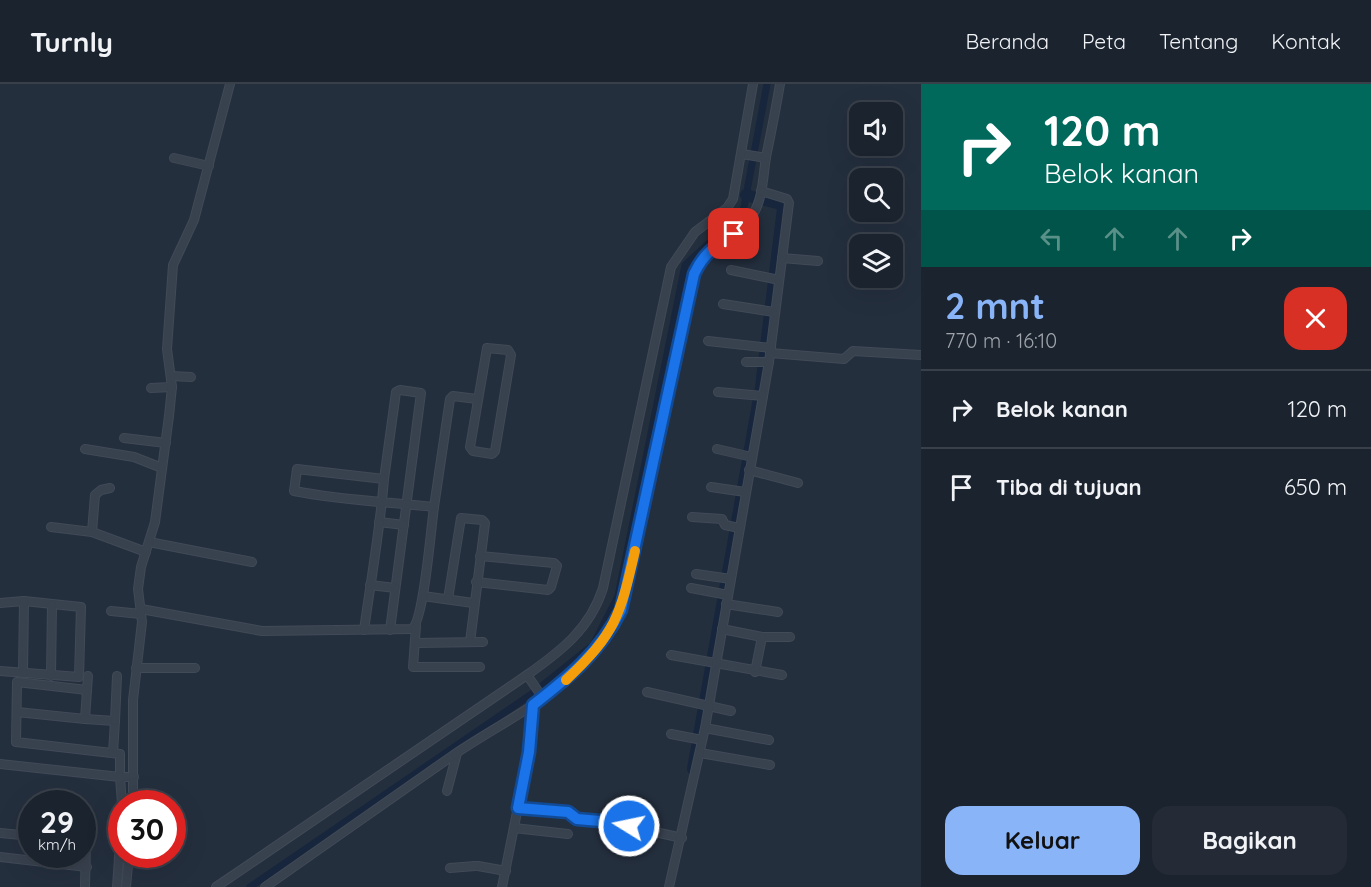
<!DOCTYPE html>
<html lang="id">
<head>
<meta charset="utf-8">
<style>
	body { margin:0; font-family:Quicksand,sans-serif; background:#242b36; color:#f1f3f6; height:100vh; display:flex; flex-direction:column; font-size:22px; white-space:nowrap }
	* { box-sizing:border-box; margin:0 }
	p { font-size:20px; color:#a0a4aa }
	.icon { flex:none; width:33px; height:33px; fill:none; stroke:currentColor; stroke-width:2; stroke-linecap:round; stroke-linejoin:round }
	.map { position:relative; flex:1; overflow:hidden }
	.drawer { display:flex; flex-direction:column; background:#1b232e; width:450px }
	.drawer>* { flex:none }
	.hud { background:#00695c; color:#fff; overflow:hidden }
	.controls { position:absolute; left:849px; top:18px; display:grid; gap:12px }
	.controls a { display:grid; place-items:center; width:54px; height:54px; border-radius:12px; background:#1b232e; box-shadow:0 6px 24px #0002,0 0 0 2px #39404a; font-size:30px }
	.speed { position:absolute; left:18px; top:706px; display:flex; gap:12px; font-size:30px; font-weight:700; text-align:center }
	.speed>* { display:grid; place-content:center; width:78px; height:78px; border-radius:50%; background:#1b232e; box-shadow:0 6px 24px #0002,0 0 0 2px #39404a; line-height:1 }
	.speed small { font-size:15px; font-weight:400 }
	.speed .limit { border:9px solid #d22; background:#fff; color:#111 }
	.pin { position:absolute; display:grid; place-items:center; width:51px; height:51px; color:#fff; margin:-26px; border-radius:12px; box-shadow:0 3px 9px #0006 }
	.me { position:absolute; width:66px; margin:-33px; rotate:280deg; stroke-linejoin:round; filter:drop-shadow(0 0 4px #0008) }
	.turn { display:flex; align-items:center; gap:21px; height:126px; padding:0 24px; font-size:27px }
	.turn .icon { width:78px; height:78px; stroke-width:2.5 }
	.turn b { display:block; font-size:42px; line-height:51px }
	.lanes { display:flex; align-items:center; height:57px; padding:0 24px; background:#0003; justify-content:center; gap:30px; direction:ltr }
	.lanes .off { opacity:.35 }
	.round { display:grid; place-items:center; flex:none; width:63px; height:63px; border-radius:18px; background:#242b36 }
	.overview { display:flex; align-items:center; justify-content:space-between; height:102px; padding:0 24px }
	h1 { font-size:36px; font-weight:800; line-height:45px; color:#8ab4f8 }
	.action { display:flex; gap:12px; margin-top:auto; padding:12px 24px }
	.action a { flex:1; height:69px; border-radius:18px; background:#8ab4f8; color:#111; font-size:24px; font-weight:800; line-height:69px; text-align:center }
	.action a+a { background:#242b36; color:#f1f3f6 }
	ul { padding:0; list-style:none }
	li { display:flex; align-items:center; gap:18px; height:78px; padding:0 24px; border-top:2px solid #39404a }
	li div { flex:1 }
	li b { display:block; font-size:22px }
	li em { font-style:normal }
	header { display:flex; align-items:center; gap:36px; box-sizing:border-box; height:84px; padding:0 30px; background:#1b232e; border-bottom:2px solid #39404a }
	header strong { font-size:28px }
	nav { display:flex; gap:33px; margin-inline-start:auto; font-size:21px }
	main { display:flex; flex:1; min-height:0 }
	.map>svg:first-child { display:block }
	.lines { fill:none; stroke-linecap:round; stroke-linejoin:round }
	.canal { stroke:#17263c; stroke-width:7 }
	.river { stroke:#17263c; stroke-width:12 }
	.minor-casing { stroke:#414a57; stroke-width:10 }
	.minor { stroke:#38414e; stroke-width:8 }
	.route-casing { stroke:#114b97; stroke-width:15 }
	.route { stroke:#1a73e8; stroke-width:10 }
	.slow { stroke:#f59e0b; stroke-width:10 }
</style>
</head>
<body>
<header>
<strong>Turnly</strong>
<nav><a>Beranda</a><a>Peta</a><a>Tentang</a><a>Kontak</a></nav>
</header>
<main>
<div class="map">
<svg width="921" height="803" viewBox="0 0 921 803">
	<rect width="100%" height="100%" fill="#242f3e"/>
	<g class="lines">
		<!-- canal -->
		<path class="canal" d="M250,803L533,609L593,561L618,512L685,181L743,128L767,0"/>
		<!-- river -->
		<g class="river">
			<path d="M746,111L753,113"/>
			<path d="M693,685L761,303L783,124L781,120L765,116"/>
		</g>
		<!-- minor casing -->
		<g class="minor-casing">
			<g id="minor">
				<path d="M742,70L766,74"/>
				<path d="M174,74L209,82"/>
				<path d="M782,174L818,177"/>
				<path d="M731,186L779,196"/>
				<path d="M723,220L774,228"/>
				<path d="M708,257L771,264"/>
				<path d="M487,264L508,266L511,271L495,367L492,370L473,367L470,363Z"/>
				<path d="M770,269L844,275L853,267L921,271"/>
				<path d="M746,278H769"/>
				<path d="M171,292L191,293"/>
				<path d="M151,304L172,303"/>
				<path d="M718,308L763,312"/>
				<path d="M124,354L166,359"/>
				<path d="M85,365L134,373L162,384"/>
				<path d="M717,365L752,373"/>
				<path d="M749,386L798,399"/>
				<path d="M384,395L396,308L400,306L421,309L390,546"/>
				<path d="M711,403L745,408"/>
				<path d="M692,433L722,435L725,441L739,444"/>
				<path d="M379,438L404,441"/>
				<path d="M51,443L92,448L146,468"/>
				<path d="M92,448L95,411L101,406L110,404"/>
				<path d="M149,458L252,478"/>
				<path d="M696,490L731,495"/>
				<path d="M476,498L548,506L551,503L557,482L554,479L480,472"/>
				<path d="M370,501L395,504"/>
				<path d="M691,504L728,511"/>
				<path d="M423,512L473,519"/>
				<path d="M448,515L461,434L482,436L485,439L470,558"/>
				<path d="M0,519L24,517L81,523L79,593L0,587"/>
				<path d="M726,520L778,528"/>
				<path d="M141,525L262,547L412,545C424,536 431,443 434,423"/>
				<path d="M111,527L141,530"/>
				<path d="M416,542L413,583H480"/>
				<path d="M722,545L762,553H790"/>
				<path d="M364,546C371,496 380,446 384,395L297,385L294,407C340,416 387,418 434,423L450,315L453,312L477,315"/>
				<path d="M416,559L483,558"/>
				<path d="M671,571L782,591"/>
				<path d="M136,584H195"/>
				<path d="M755,588L762,553"/>
				<path d="M23,589L24,517"/>
				<path d="M527,591L543,614"/>
				<path d="M51,592L52,520"/>
				<path d="M87,606L88,592"/>
				<path d="M647,608L731,627"/>
				<path d="M17,628L85,635L87,606L17,598L16,658L120,670V693H134"/>
				<path d="M85,635L115,637L113,669"/>
				<path d="M115,637L117,592"/>
				<path d="M705,644L769,656"/>
				<path d="M671,650L702,656"/>
				<path d="M700,669L770,681"/>
				<path d="M0,680L120,693L122,720"/>
				<path d="M447,707L457,669"/>
				<path d="M133,720V616L142,538L138,505L141,483L155,438L169,332L172,303L167,265L173,181L194,136L230,0"/>
				<path d="M518,724L568,728L577,735L627,739L633,743L682,754"/>
				<path d="M514,744L568,750"/>
				<path d="M0,749L32,752"/>
				<path d="M82,758H86L85,803"/>
				<path d="M0,773L87,783"/>
				<path d="M478,782L506,787"/>
				<path d="M450,784L475,782"/>
				<path d="M117,803L122,730"/>
				<path d="M126,803L129,771"/>
				<path d="M216,803L527,591C561,567 590,545 603,504L671,183L695,148L727,124L733,115L753,0"/>
				<path d="M265,803C327,759 390,716 452,672C514,629 602,595 623,515L694,190C710,155 735,160 752,132C763,116 763,92 766,73C771,49 776,24 780,0"/>
				<path d="M502,803L529,668L533,621"/>
				<path d="M669,803L705,644L769,278L789,119L787,115L761,107"/>
			</g>
		</g>
		<!-- minor -->
		<use href="#minor" class="minor"/>
	</g>
	<g class="lines">
		<!-- route casing -->
		<g class="route-casing">
			<path id="route" d="M629,742L623,739L577,735L568,728L518,724L529,668L533,621C569,593 600,568 621,526L694,190C703,170 715,162 734,150"/>
		</g>
		<!-- route -->
		<use href="#route" class="route"/>
		<!-- slow -->
		<path class="slow" d="M566,596C616,549 620,532 635,467"/>
	</g>
</svg>
<div class="controls">
<a><svg class="icon" aria-label="sound" viewBox="0 0 24 24"><path d="M4 9h4l5-4v14l-5-4H4zM17 9q2 3 0 6"/></svg></a>
<a><svg class="icon" aria-label="search" viewBox="0 0 24 24"><circle cx="10" cy="10" r="6"/><path d="M15 15l6 6"/></svg></a>
<a><svg class="icon" aria-label="layers" viewBox="0 0 24 24"><path d="M12 4l9 5-9 5-9-5zM3 14l9 5 9-5"/></svg></a>
</div>
<div class="speed"><div>29<small>km/h</small></div><div class="limit">30</div></div>
<div class="pin" style="left:734px;top:150px;background:#d93025"><svg class="icon" aria-label="arrive" viewBox="0 0 24 24"><path d="M6 21V4h12l-3 4 3 4H6"/></svg></div>
<svg class="me" style="left:629px;top:742px" viewBox="-20 -20 40 40"><circle r="17" fill="#1a73e8" stroke="#fff" stroke-width="3"/><path d="M0-11L8 9 0 5-8 9z" fill="#fff"/></svg>
</div>
<section class="drawer">
<div class="hud">
<div class="turn"><svg class="icon" aria-label="right" viewBox="0 0 24 24"><path d="M7 20v-9h11M14 6l5 5-5 5"/></svg><div><b>120 m</b>Belok kanan</div></div>
<div class="lanes"><svg class="icon off" aria-label="left" viewBox="0 0 24 24"><path d="M17 20v-9H6M10 6l-5 5 5 5"/></svg><svg class="icon off" aria-label="ahead" viewBox="0 0 24 24"><path d="M12 20V5M6 11l6-6 6 6"/></svg><svg class="icon off" aria-label="ahead" viewBox="0 0 24 24"><path d="M12 20V5M6 11l6-6 6 6"/></svg><svg class="icon" aria-label="right" viewBox="0 0 24 24"><path d="M7 20v-9h11M14 6l5 5-5 5"/></svg></div>
</div>
<div class="overview"><div><h1>2 mnt</h1><p>770 m · 16:10</p></div><a class="round" style="background:#d93025;color:#fff"><svg class="icon" aria-label="close" viewBox="0 0 24 24"><path d="M6 6l12 12M18 6L6 18"/></svg></a></div>
<ul>
<li><svg class="icon" aria-label="right" viewBox="0 0 24 24"><path d="M7 20v-9h11M14 6l5 5-5 5"/></svg><div><b>Belok kanan</b></div><em>120 m</em></li>
<li><svg class="icon" aria-label="arrive" viewBox="0 0 24 24"><path d="M6 21V4h12l-3 4 3 4H6"/></svg><div><b>Tiba di tujuan</b></div><em>650 m</em></li>
</ul>
<div class="action"><a>Keluar</a><a>Bagikan</a></div>
</section>
</main>
</body>
</html>
